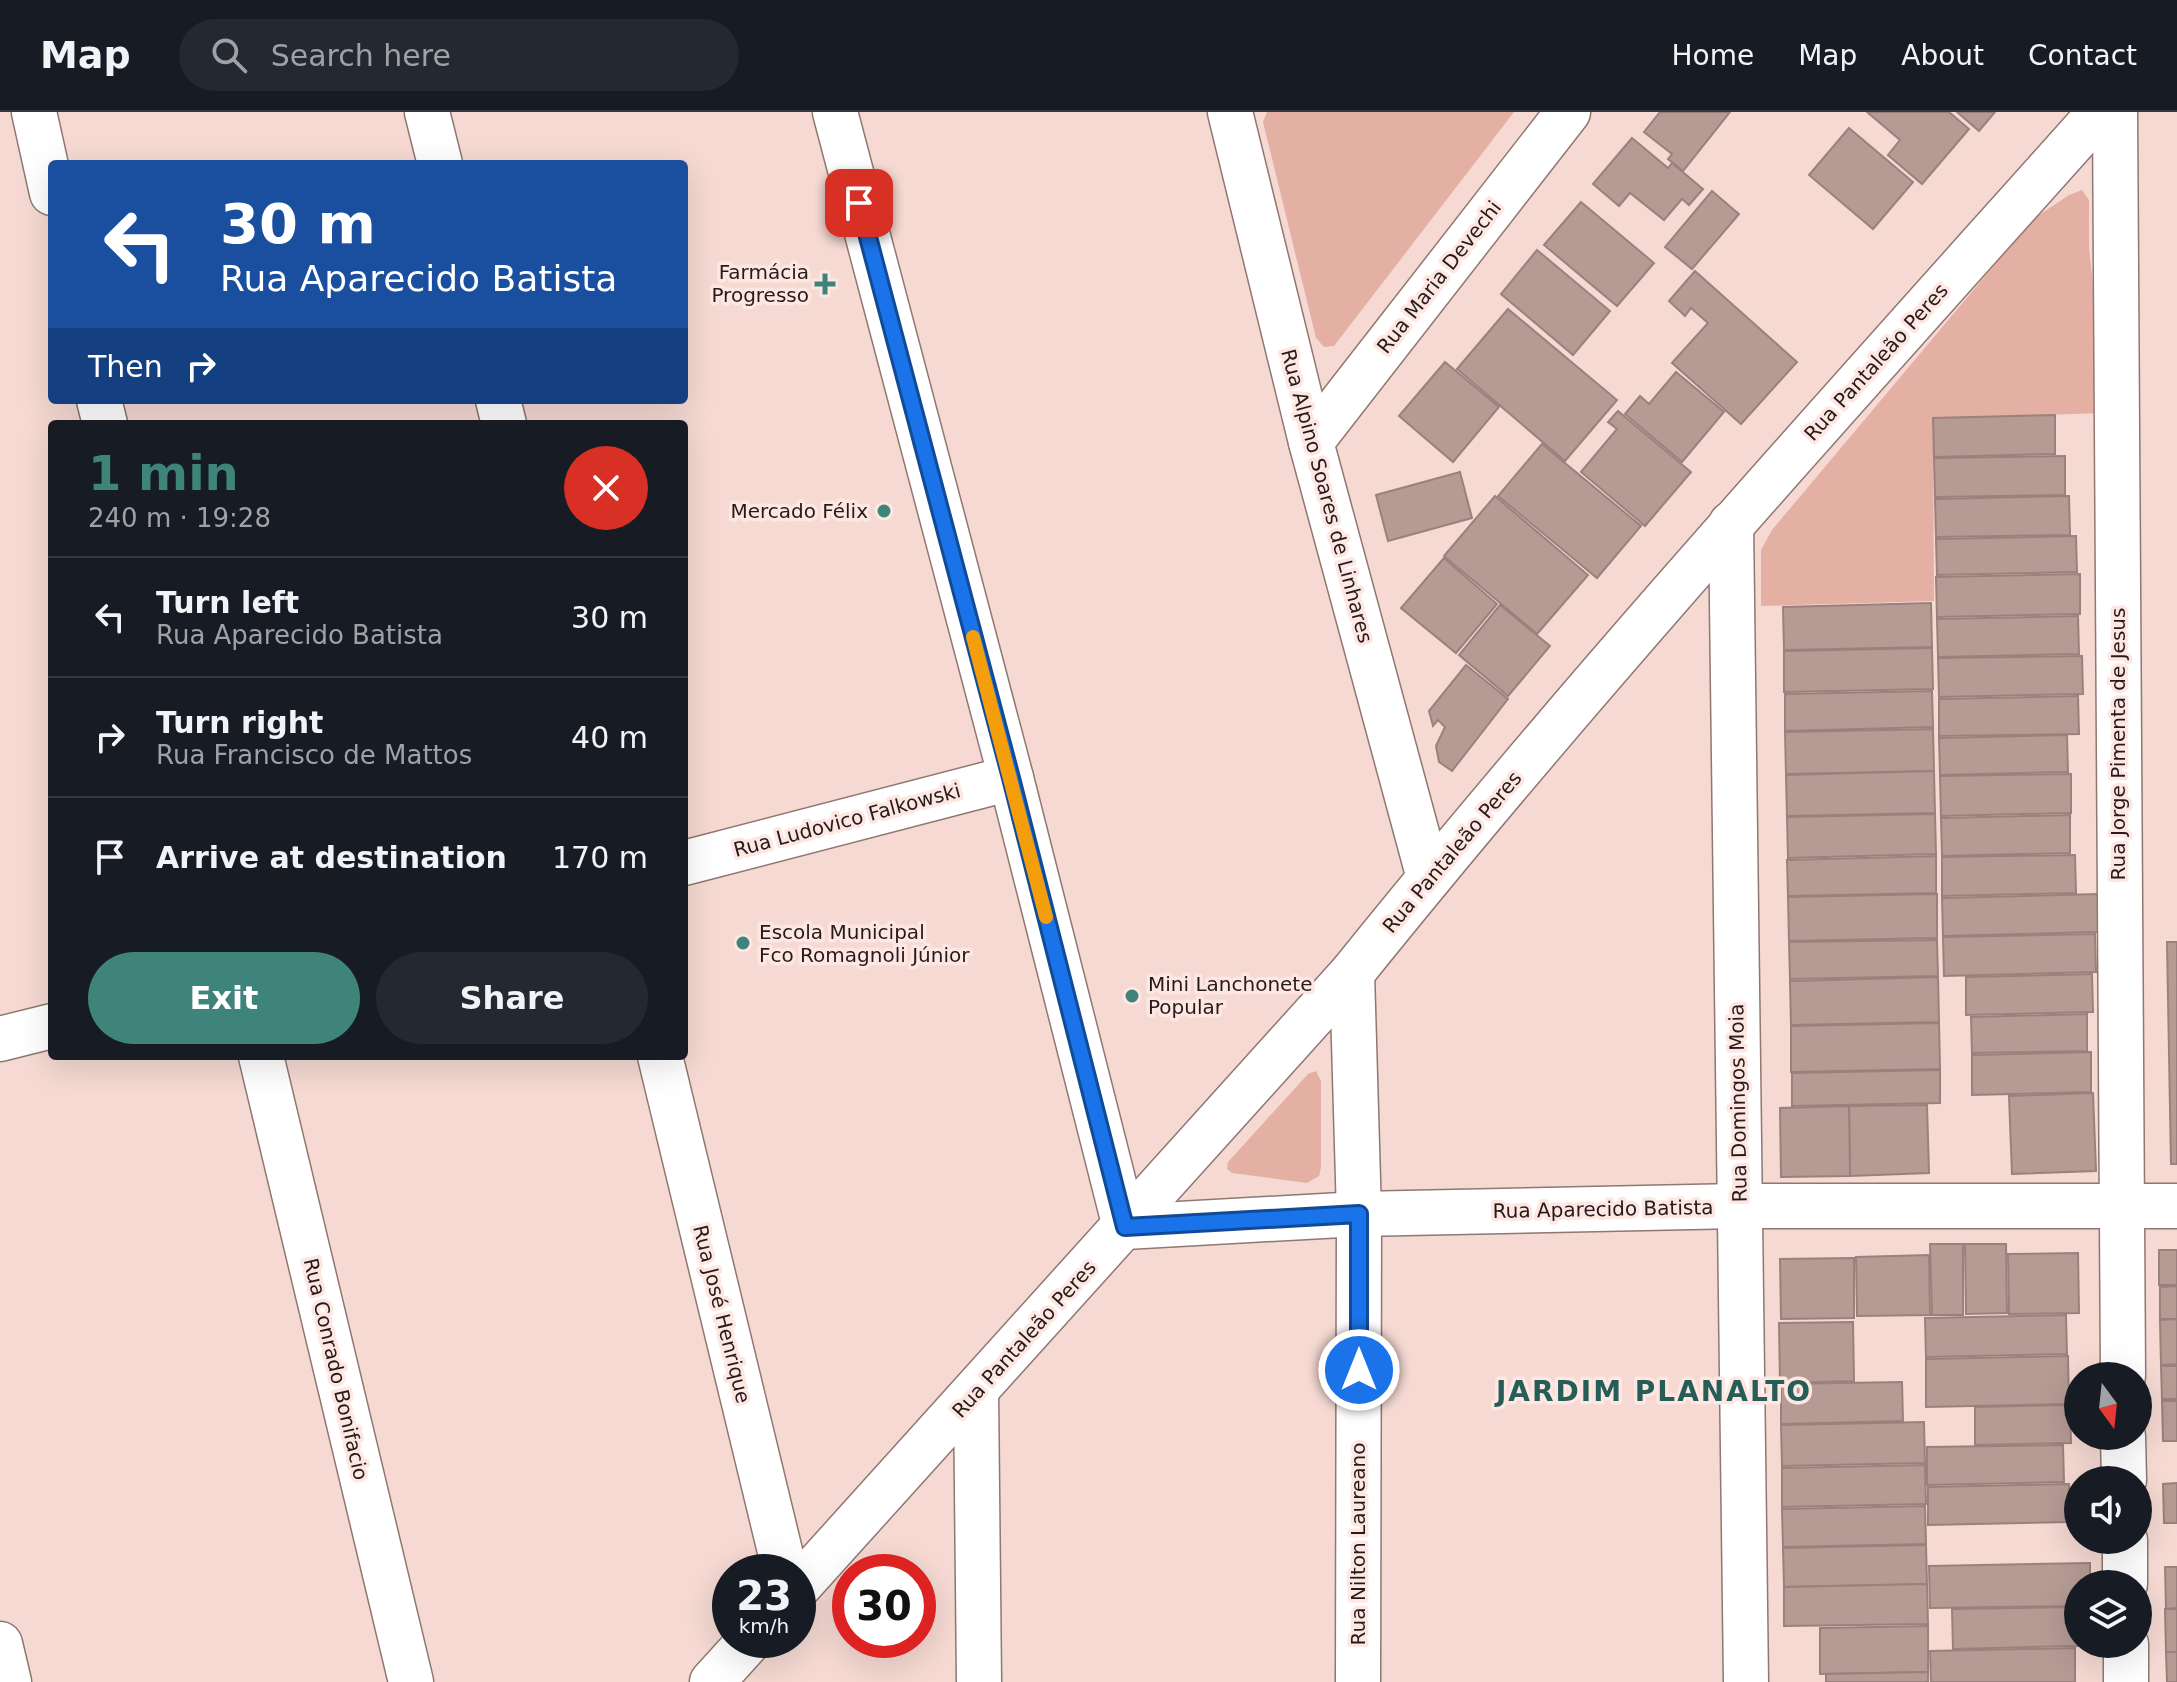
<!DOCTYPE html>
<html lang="en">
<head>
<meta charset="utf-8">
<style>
	body { margin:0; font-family:"DejaVu Sans",sans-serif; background:#242831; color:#f1f3f6; height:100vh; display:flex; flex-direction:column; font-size:30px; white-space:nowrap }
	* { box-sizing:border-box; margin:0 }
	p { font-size:26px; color:#9ea1a6 }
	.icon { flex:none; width:44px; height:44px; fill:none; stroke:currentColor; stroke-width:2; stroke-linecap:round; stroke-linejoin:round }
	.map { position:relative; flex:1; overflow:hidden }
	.side { position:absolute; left:48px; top:308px; width:640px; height:640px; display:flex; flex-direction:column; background:#171b24; border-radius:8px; box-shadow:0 8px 32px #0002 }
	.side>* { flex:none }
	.hud { position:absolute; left:48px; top:48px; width:640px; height:244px; border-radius:8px; box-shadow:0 8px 32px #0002; background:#1a4fa0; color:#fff; overflow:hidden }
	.needle { width:52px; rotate:165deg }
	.fabs { position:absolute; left:2064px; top:1250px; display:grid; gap:16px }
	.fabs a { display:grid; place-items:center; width:88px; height:88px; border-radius:50%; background:#171b24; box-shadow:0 8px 32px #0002; font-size:40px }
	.speed { position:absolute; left:712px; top:1442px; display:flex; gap:16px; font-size:40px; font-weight:700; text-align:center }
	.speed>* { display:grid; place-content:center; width:104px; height:104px; border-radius:50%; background:#171b24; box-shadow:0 8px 32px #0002; line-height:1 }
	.speed small { font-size:20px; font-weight:400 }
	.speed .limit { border:12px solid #d22; background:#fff; color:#111 }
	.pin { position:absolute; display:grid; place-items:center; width:68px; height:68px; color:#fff; margin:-34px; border-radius:16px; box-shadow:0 4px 12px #0006 }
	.me { position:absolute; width:88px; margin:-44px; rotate:0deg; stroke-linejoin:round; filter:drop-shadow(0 0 6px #0008) }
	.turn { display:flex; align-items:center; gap:28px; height:168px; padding:0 40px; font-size:36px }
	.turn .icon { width:104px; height:104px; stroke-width:2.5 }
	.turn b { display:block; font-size:56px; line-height:68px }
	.then { display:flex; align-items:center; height:76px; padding:0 40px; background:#0003; gap:16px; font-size:30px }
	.round { display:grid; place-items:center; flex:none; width:84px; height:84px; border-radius:42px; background:#242831 }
	.overview { display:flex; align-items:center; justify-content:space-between; height:136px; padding:0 40px }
	h1 { font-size:48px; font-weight:700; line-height:60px; color:#3e847a }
	.action { display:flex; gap:16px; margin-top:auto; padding:16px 40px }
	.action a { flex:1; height:92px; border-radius:48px; background:#3e847a; color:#fff; font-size:32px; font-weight:700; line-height:92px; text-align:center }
	.action a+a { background:#242831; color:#f1f3f6 }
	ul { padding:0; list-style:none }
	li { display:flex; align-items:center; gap:24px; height:120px; padding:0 40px; border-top:2px solid #363941 }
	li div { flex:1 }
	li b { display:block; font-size:30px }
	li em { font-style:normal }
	header { display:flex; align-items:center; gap:48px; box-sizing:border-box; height:112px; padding:0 40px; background:#171b24; border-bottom:2px solid #363941 }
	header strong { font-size:38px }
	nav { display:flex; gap:44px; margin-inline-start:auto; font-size:28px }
	.search { width:560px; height:72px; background:#242831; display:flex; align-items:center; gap:20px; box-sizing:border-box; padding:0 28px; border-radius:44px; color:#9ea1a6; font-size:30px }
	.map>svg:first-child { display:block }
	.green { fill:#e4b0a4 }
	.building { fill:#b59b94; stroke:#9b817b; stroke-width:2 }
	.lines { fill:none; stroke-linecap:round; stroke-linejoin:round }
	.minor-casing { stroke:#907771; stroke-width:47 }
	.minor { stroke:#fff; stroke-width:44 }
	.route-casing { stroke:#114b97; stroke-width:20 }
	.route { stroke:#1a73e8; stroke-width:14 }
	.slow { stroke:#f59e0b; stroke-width:14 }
	.poi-dot { fill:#3e847a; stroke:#fee7e2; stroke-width:3 }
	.labels { text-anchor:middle; stroke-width:7; stroke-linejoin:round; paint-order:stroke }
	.poi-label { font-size:20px; fill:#251b19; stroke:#fee7e2; text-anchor:end }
	.street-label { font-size:20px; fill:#251b19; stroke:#fee7e2 }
	.district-label { font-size:28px; font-weight:bold; letter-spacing:2px; fill:#265e57; stroke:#fee7e2 }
</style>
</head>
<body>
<header>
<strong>Map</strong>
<div class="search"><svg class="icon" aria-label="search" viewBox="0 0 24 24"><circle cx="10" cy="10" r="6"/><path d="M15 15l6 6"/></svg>Search here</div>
<nav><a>Home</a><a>Map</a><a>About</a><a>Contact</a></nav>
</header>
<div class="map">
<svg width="2177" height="1570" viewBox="0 0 2177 1570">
	<rect width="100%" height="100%" fill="#f5d9d2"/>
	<!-- green -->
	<g class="green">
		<path d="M1267,0H1514L1334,234L1324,235L1316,226L1263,10Z"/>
		<path d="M2082,78L2089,88V135L2106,301L1933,306L1934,489L1761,494V438L1772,418L2033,107L2069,83Z"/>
		<path d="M1316,959L1321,969V1056L1319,1064L1307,1071L1232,1061L1227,1057L1228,1050L1308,962Z"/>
	</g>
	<!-- building -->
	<g class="building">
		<path d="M1660,0H1730L1683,59L1668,47L1672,42L1644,20Z"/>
		<path d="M1867,0H1949L1969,17L1922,72L1888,43L1900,28Z"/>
		<path d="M1957,0H1995L1979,19Z"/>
		<path d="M1849,16L1913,70L1873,117L1809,63Z"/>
		<path d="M1632,26L1668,56L1672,51L1703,77L1689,93L1682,87L1664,108L1630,81L1619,94L1593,72Z"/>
		<path d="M1712,79L1739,102L1692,157L1665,135Z"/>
		<path d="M1581,90L1654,151L1617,194L1544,133Z"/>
		<path d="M1537,138L1610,199L1573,243L1501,182Z"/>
		<path d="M1695,159L1797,250L1741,312L1672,251L1708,211L1691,196L1685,204L1669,189Z"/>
		<path d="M1508,197L1617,288L1565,349L1457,257Z"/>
		<path d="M1445,250L1499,295L1453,350L1399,304Z"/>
		<path d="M1676,260L1724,300L1682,350L1625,302L1640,284L1649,292Z"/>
		<path d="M1618,299L1691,360L1645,414L1581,360L1617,317L1608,310Z"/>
		<path d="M2055,303V342L1934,345L1933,306Z"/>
		<path d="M1542,332L1641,414L1597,466L1498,384Z"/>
		<path d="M2065,344V383L1935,385L1934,346Z"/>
		<path d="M1460,360L1472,406L1388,429L1376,383Z"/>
		<path d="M1495,384L1588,463L1537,522L1444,444Z"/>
		<path d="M2069,384L2070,423L1936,425L1935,387Z"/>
		<path d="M2076,424L2077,460L1937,463L1936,427Z"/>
		<path d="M1444,446L1497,492L1456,541L1401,496Z"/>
		<path d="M2080,462V502L1937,505L1936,465Z"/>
		<path d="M1931,491L1932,535L1784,538L1783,495Z"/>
		<path d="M1500,493L1550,534L1508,584L1459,543Z"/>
		<path d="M2078,504L2079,542L1938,545L1937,507Z"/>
		<path d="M1932,536L1933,577L1784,580V539Z"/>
		<path d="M2082,544L2083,582L1939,585L1938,546Z"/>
		<path d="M1466,553L1508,587L1452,659L1439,650L1436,634L1445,615L1438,608L1433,614L1429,599Z"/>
		<path d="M1932,579L1933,615L1785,619V582Z"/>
		<path d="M2078,584L2079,622L1939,624V587Z"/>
		<path d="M1933,617L1934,659L1786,662L1785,620Z"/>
		<path d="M2067,623L2068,660L1940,663L1939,626Z"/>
		<path d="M1934,659L1935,701L1787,704L1786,663Z"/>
		<path d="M2071,662V701L1941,704L1940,664Z"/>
		<path d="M1935,702L1936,742L1788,746L1787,705Z"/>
		<path d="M2070,703V741L1942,744L1941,706Z"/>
		<path d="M2075,743L2076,781L1942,784V745Z"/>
		<path d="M1936,744V781L1788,784L1787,748Z"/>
		<path d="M1937,782V826L1789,829L1788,785Z"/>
		<path d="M2098,782V820L1943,824L1942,786Z"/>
		<path d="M2095,822L2096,860L1944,864L1943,825Z"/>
		<path d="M1937,828L1938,864L1790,867L1789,830Z"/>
		<path d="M2167,830H2177V1052H2171Z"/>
		<path d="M2092,862L2093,900L1966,903V865Z"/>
		<path d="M1938,865L1939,910L1791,913L1790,869Z"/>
		<path d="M2087,902V939L1972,941L1971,905Z"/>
		<path d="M1939,911L1940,957L1791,960V914Z"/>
		<path d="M2091,940V980L1972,983V943Z"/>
		<path d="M1940,958V991L1792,994V961Z"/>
		<path d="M2093,981L2096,1059L2012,1062L2009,984Z"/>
		<path d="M1927,993L1929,1061L1850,1064L1849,994Z"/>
		<path d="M1849,994L1850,1064L1781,1065L1780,996Z"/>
		<path d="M1930,1132H1963V1203H1932Z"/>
		<path d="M1965,1132H2006L2007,1201L1966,1202Z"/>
		<rect x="2159" y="1138" width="18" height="35"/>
		<path d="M2078,1141L2079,1201L2009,1202L2008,1142Z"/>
		<path d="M1929,1143L1930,1203L1857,1204L1856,1145Z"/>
		<path d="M1854,1146V1206L1781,1207L1780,1147Z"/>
		<path d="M2177,1174V1207H2160V1175Z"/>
		<path d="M2066,1203L2067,1242L1926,1245L1925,1206Z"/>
		<path d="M2177,1207V1252L2161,1253L2160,1208Z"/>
		<path d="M1853,1210L1854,1269L1780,1271L1779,1211Z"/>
		<path d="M2068,1244L2069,1292L1926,1295V1247Z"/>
		<path d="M2161,1254H2177V1287H2162Z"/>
		<path d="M1902,1270L1903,1309L1781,1312V1272Z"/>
		<path d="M2162,1289H2177V1329H2163Z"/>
		<path d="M2070,1293L2071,1331L1975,1333V1295Z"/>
		<path d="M1924,1310L1925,1351L1782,1354L1781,1313Z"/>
		<path d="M2063,1333L2064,1370L1927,1373V1335Z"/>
		<path d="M1925,1353L1926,1392L1782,1395V1356Z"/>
		<path d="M2177,1371V1411H2164L2163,1372Z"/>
		<path d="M2069,1372L2070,1410L1928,1413V1375Z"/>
		<path d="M1925,1394L1926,1432L1783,1435L1782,1397Z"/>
		<path d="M1926,1433L1927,1472L1784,1475L1783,1436Z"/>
		<path d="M2090,1451V1472H2078V1494L1930,1496L1929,1454Z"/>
		<path d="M2165,1455H2177V1496L2166,1497Z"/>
		<path d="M1927,1472L1928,1512L1784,1514V1475Z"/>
		<path d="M2077,1495L2078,1534L1953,1537L1952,1497Z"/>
		<path d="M2165,1497H2177V1540H2166Z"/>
		<path d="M1928,1514V1560L1820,1562V1516Z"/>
		<path d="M2075,1536V1570H1931L1930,1539Z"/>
		<path d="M2166,1540H2177V1570H2167Z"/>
		<path d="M1928,1560V1570H1826V1562Z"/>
	</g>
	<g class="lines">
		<!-- minor casing -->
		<g class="minor-casing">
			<g id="minor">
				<path d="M34,0L52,81"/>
				<path d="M427,0L440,52"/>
				<path d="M835,0L1011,666L1125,1115L1359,1102L1739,1094H2177"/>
				<path d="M1230,0L1311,330L1429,766"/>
				<path d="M2115,0L2123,1264"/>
				<path d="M99,288L105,312"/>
				<path d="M498,288L504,312"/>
				<path d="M1311,330L1568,0"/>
				<path d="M1731,412L1746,1570"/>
				<path d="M684,751L1011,666"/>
				<path d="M1352,861L1359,1102L1358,1570"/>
				<path d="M0,927L52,914"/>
				<path d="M261,944L411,1570"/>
				<path d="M660,944L785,1460"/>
				<path d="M976,1280L979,1570"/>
				<path d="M2123,1324L2124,1368"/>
				<path d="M2125,1428V1472"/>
				<path d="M798,1475L1352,861C1590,565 1847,283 2100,0"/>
				<path d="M0,1532L9,1570"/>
				<path d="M2126,1532V1570"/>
				<path d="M712,1570L750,1528"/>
			</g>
		</g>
		<!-- minor -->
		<use href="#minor" class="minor"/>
	</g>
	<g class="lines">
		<!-- route casing -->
		<g class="route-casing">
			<path id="route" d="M859,91L1011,666L1125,1115L1359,1102V1258"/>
		</g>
		<!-- route -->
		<use href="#route" class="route"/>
		<!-- slow -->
		<path class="slow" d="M973,525L1046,805"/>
	</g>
	<!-- markers -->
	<g class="poi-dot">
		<path d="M821 160h8v8h8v8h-8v8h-8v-8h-8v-8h8z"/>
		<circle cx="884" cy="399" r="8"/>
		<circle cx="743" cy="831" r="8"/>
		<circle cx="1132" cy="884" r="8"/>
	</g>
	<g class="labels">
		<!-- poi labels -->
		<g class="poi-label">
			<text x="809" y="167">Farmácia<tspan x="809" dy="23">Progresso</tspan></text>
			<text x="868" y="406">Mercado Félix</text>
			<text x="759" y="827" text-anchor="start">Escola Municipal<tspan x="759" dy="23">Fco Romagnoli Júnior</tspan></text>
			<text x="1148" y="879" text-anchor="start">Mini Lanchonete<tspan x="1148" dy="23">Popular</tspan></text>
		</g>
		<!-- street labels -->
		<g class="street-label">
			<text transform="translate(1439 165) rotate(-52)" y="7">Rua Maria Devechi</text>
			<text transform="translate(1876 250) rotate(-48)" y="7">Rua Pantaleão Peres</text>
			<text transform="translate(1327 384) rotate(75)" y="7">Rua Alpino Soares de Linhares</text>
			<text transform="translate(2118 632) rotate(-90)" y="7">Rua Jorge Pimenta de Jesus</text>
			<text transform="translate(847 708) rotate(-15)" y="7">Rua Ludovico Falkowski</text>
			<text transform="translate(1452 740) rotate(-50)" y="7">Rua Pantaleão Peres</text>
			<text transform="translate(1738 991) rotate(-91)" y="7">Rua Domingos Moia</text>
			<text transform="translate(1603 1097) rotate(-1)" y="7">Rua Aparecido Batista</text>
			<text transform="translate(722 1202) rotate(76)" y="7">Rua José Henrique</text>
			<text transform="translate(1024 1227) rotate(-48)" y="7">Rua Pantaleão Peres</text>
			<text transform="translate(336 1257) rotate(77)" y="7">Rua Conrado Bonifacio</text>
			<text transform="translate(1358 1432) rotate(-90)" y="7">Rua Nilton Laureano</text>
		</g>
		<!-- district labels -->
		<g class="district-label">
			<text x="1654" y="1289">JARDIM PLANALTO</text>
		</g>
	</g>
</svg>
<div class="fabs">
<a><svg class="needle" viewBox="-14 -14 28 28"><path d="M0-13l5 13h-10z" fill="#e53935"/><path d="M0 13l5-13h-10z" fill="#9ea1a6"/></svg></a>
<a><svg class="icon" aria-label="sound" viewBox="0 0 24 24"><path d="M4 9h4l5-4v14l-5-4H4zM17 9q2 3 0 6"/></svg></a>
<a><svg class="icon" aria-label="layers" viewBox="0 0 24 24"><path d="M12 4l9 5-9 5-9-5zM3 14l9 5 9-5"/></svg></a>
</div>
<div class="speed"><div>23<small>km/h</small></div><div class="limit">30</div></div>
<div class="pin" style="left:859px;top:91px;background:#d93025"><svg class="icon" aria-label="arrive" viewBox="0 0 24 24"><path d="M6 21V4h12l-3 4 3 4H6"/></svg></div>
<svg class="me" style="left:1359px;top:1258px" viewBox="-20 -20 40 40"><circle r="17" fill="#1a73e8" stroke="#fff" stroke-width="3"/><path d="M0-11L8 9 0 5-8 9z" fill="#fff"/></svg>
<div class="hud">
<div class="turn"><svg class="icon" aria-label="left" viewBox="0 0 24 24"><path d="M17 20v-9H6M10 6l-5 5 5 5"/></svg><div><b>30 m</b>Rua Aparecido Batista</div></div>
<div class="then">Then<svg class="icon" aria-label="right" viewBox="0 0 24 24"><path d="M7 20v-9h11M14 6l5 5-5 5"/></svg></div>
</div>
<section class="side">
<div class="overview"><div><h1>1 min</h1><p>240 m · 19:28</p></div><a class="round" style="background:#d93025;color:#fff"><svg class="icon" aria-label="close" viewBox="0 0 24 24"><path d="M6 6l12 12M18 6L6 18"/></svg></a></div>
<ul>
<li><svg class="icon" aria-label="left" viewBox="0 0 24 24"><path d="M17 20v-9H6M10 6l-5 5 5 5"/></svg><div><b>Turn left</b><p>Rua Aparecido Batista</p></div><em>30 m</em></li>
<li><svg class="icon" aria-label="right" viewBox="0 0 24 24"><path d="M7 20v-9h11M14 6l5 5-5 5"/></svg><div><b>Turn right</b><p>Rua Francisco de Mattos</p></div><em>40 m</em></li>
<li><svg class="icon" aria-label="arrive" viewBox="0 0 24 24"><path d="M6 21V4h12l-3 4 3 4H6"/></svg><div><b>Arrive at destination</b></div><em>170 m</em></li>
</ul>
<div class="action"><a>Exit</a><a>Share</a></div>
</section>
</div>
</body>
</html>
